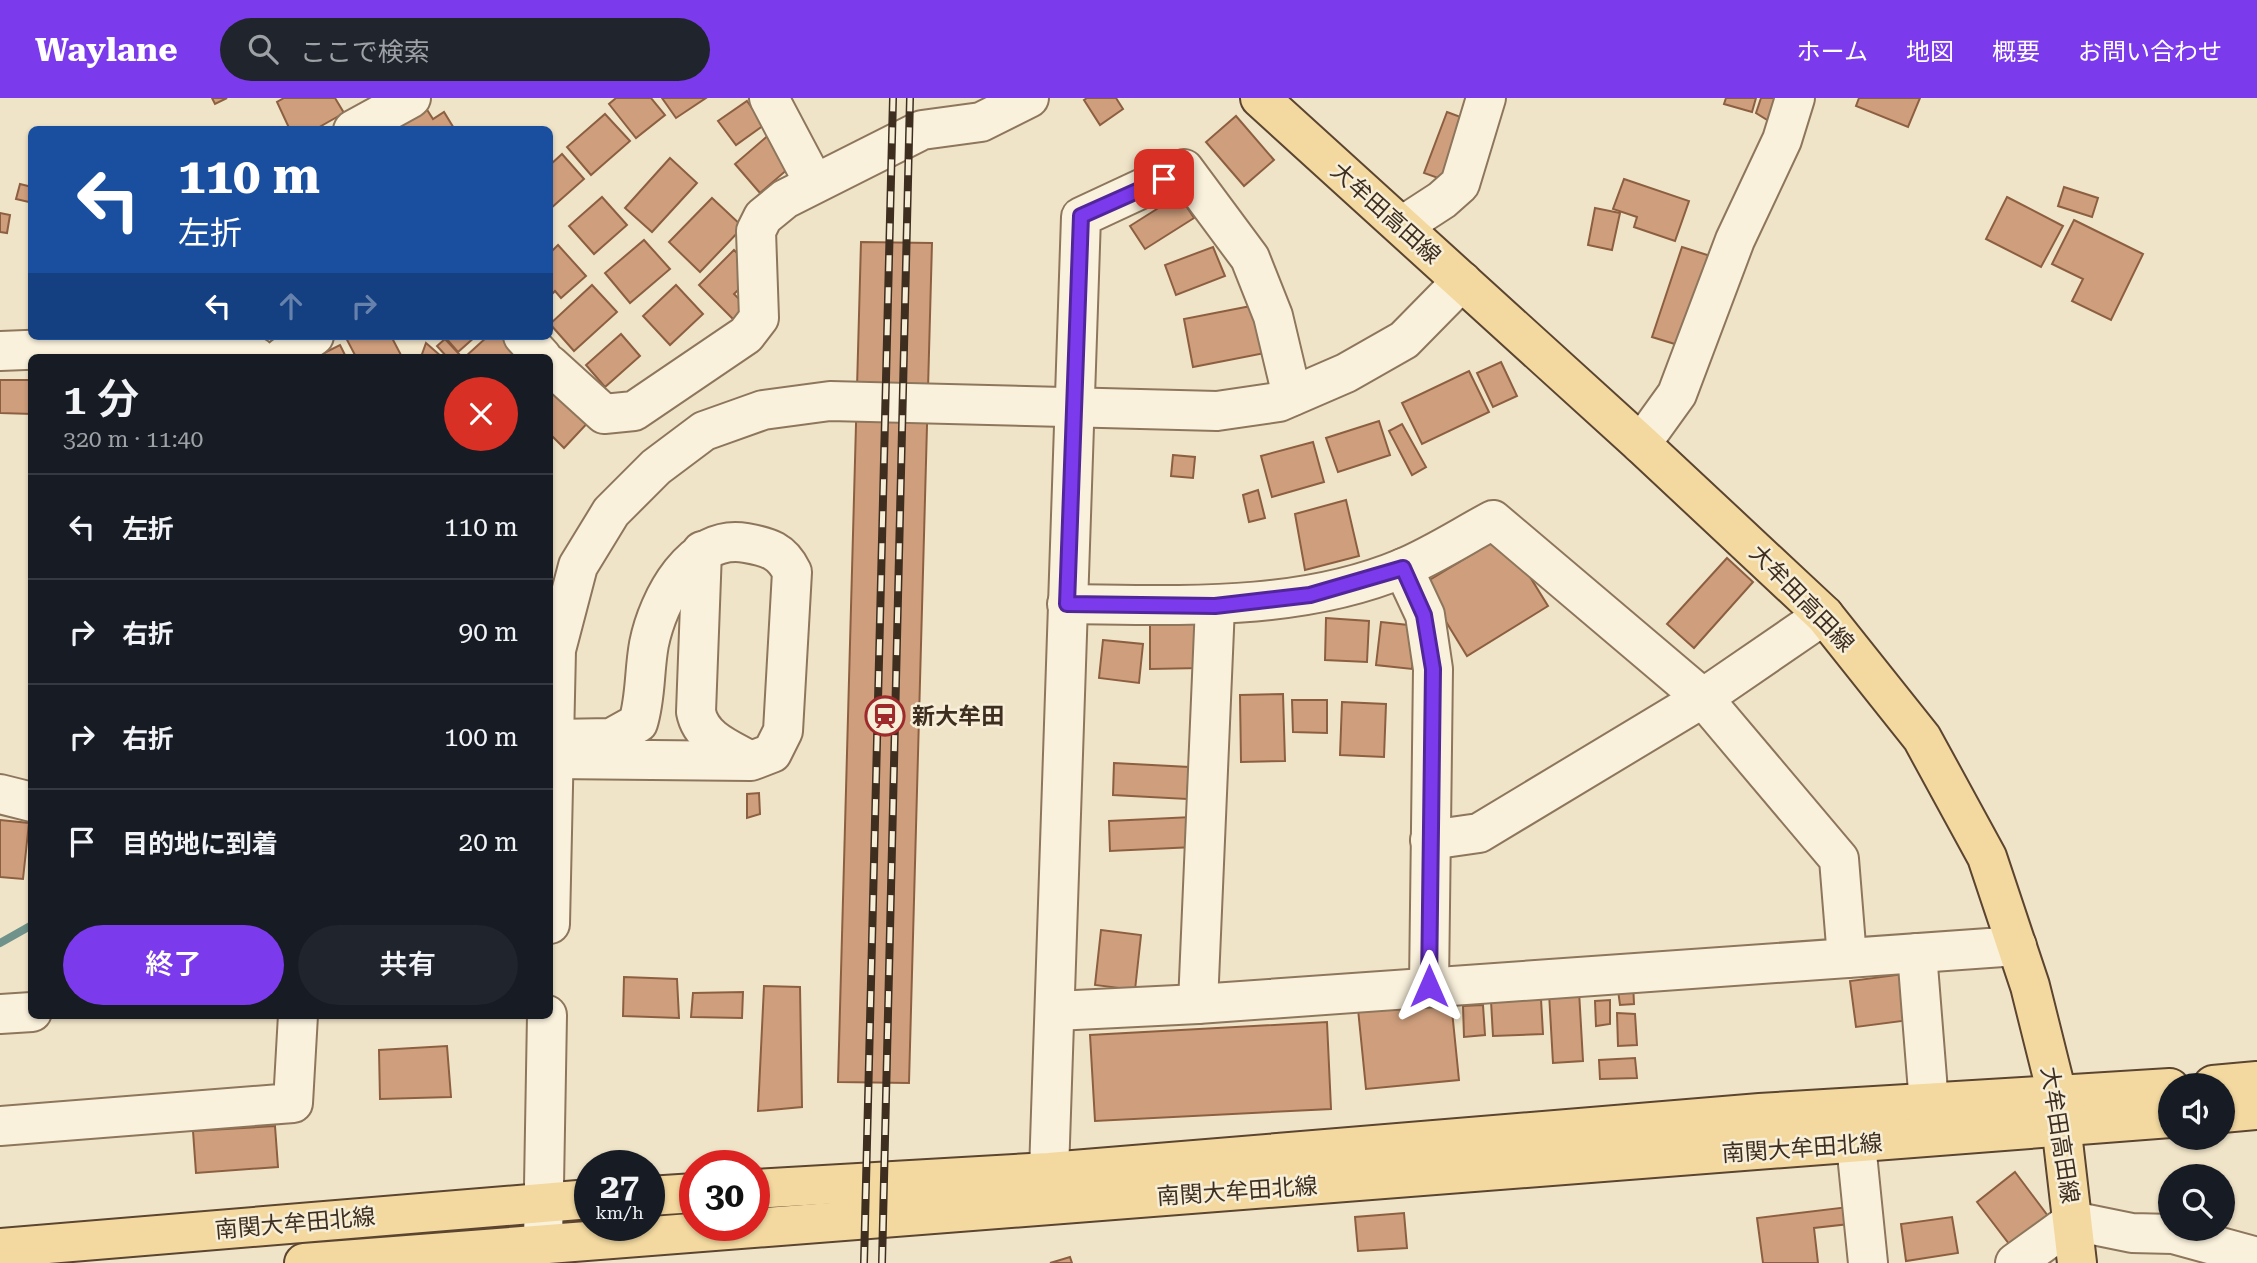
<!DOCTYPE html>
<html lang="ja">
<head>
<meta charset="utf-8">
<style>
	body { margin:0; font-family:"Roboto Serif","Noto Sans JP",serif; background:#20242c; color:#f1f3f6; height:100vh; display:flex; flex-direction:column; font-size:26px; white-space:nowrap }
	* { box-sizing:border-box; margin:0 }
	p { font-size:23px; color:#9ea1a6 }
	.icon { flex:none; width:38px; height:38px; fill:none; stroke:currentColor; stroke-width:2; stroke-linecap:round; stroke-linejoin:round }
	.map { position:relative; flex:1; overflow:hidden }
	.details { position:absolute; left:28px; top:256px; width:525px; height:665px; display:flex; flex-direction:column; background:#171b24; border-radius:10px; box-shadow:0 2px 5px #0004 }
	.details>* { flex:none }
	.banner { position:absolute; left:28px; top:28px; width:525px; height:214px; border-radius:10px; box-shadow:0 2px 5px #0004; background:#1a4fa0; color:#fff; overflow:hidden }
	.fabs { position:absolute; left:2158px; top:975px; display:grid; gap:14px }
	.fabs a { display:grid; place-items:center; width:77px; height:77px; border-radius:50%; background:#171b24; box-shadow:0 2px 5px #0004; font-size:35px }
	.speed { position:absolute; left:574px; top:1052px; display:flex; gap:14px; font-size:35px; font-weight:700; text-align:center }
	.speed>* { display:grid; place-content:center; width:91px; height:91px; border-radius:50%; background:#171b24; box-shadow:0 2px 5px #0004; line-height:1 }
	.speed small { font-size:18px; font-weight:400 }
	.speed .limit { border:10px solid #d22; background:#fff; color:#111 }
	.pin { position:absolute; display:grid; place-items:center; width:60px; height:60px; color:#fff; margin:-30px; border-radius:14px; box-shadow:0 4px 10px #0006 }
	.me { position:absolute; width:77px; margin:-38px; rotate:0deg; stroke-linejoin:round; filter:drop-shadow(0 0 5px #0008) }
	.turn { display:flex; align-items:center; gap:24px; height:147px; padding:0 35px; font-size:32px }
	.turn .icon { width:91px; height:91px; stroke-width:2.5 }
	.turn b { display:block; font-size:49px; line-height:60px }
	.lanes { display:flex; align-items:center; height:66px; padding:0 35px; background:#0003; justify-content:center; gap:35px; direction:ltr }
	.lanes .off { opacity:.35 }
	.round { display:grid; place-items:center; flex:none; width:74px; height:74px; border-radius:37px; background:#20242c }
	.head { display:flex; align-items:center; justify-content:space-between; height:119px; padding:0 35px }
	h1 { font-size:42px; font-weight:600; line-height:52px }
	.button { display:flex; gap:14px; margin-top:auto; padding:14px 35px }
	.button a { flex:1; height:80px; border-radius:42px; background:#7c3aed; color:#fff; font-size:28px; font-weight:600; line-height:80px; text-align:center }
	.button a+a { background:#20242c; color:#f1f3f6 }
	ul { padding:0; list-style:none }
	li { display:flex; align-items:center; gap:21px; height:105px; padding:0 35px; border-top:2px solid #363941 }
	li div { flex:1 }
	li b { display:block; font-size:26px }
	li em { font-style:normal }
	header { display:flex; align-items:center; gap:42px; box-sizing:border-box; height:98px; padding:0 35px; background:#7c3aed; color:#fff }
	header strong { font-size:33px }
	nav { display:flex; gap:38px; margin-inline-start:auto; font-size:24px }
	.search { width:490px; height:63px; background:#20242c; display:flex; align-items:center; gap:18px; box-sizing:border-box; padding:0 24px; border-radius:38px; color:#9ea1a6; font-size:26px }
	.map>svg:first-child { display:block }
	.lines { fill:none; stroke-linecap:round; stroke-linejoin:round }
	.stream { stroke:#6f938a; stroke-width:8 }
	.building { fill:#cf9f7d; stroke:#8d5f41; stroke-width:2 }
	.minor-casing { stroke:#8d765c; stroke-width:42 }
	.major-casing { stroke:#5b4430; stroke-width:42 }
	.minor { stroke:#faf1dc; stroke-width:38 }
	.major { stroke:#f3d9a0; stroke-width:38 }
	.rail-casing { stroke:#3d2e20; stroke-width:8 }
	.rail { stroke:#f7eed8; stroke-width:5; stroke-dasharray:16; stroke-linecap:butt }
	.route-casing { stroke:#51269a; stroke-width:18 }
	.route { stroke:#7c3aed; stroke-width:12 }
	.labels { text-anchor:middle; stroke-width:5; stroke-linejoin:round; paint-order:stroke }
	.street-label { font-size:23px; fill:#3d2e20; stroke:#f7eed8 }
	.poi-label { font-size:23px; font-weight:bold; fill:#3d2e20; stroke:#f7eed8; text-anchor:start }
</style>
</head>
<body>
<header>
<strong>Waylane</strong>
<div class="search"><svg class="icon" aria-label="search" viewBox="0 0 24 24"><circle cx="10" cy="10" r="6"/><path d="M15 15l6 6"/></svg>ここで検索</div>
<nav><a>ホーム</a><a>地図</a><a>概要</a><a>お問い合わせ</a></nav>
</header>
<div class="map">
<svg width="2257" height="1165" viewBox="0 0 2257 1165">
	<rect width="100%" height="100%" fill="#f0e4c8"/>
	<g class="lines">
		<!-- stream -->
		<path class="stream" d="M0,845L32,827"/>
	</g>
	<!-- building -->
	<g class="building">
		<path d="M212,0H227L215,6Z"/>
		<path d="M284,0H335L344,15L314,32H290L277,4Z"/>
		<path d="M616,0H651L665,17L636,40L609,6Z"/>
		<path d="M662,0H706L676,20Z"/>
		<path d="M1087,0H1116L1123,11L1100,27L1084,2Z"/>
		<path d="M1726,0H1756L1752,14L1724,6Z"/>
		<path d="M1761,0H1779L1772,25L1756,15Z"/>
		<path d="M1859,0H1920L1908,29L1856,8Z"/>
		<path d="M747,3L764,27L736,47L718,23Z"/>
		<path d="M424,7L433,21L444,14L455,32H392Z"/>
		<path d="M1447,14L1474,24L1452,85L1424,75Z"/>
		<path d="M605,16L630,43L591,77L567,49Z"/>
		<path d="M1236,18L1274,62L1244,88L1206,44Z"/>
		<path d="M771,35L796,64L760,95L735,66Z"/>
		<path d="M562,56L584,81L550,111V67Z"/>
		<path d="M670,60L697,85L652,134L625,110Z"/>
		<path d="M1624,81L1689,103L1675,143L1634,129L1637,119L1613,111Z"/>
		<path d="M20,86L32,89L29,104L16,101Z"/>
		<path d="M2064,89L2098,100L2092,119L2058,108Z"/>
		<path d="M1179,97L1194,120L1145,151L1130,128Z"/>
		<path d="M602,99L627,127L594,156L569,128Z"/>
		<path d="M2007,99L2063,128L2041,169L1986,141Z"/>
		<path d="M712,100L743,129L700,174L669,144Z"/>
		<path d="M1595,110L1620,115L1612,152L1588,147Z"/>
		<path d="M0,115L10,117L7,135L0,134Z"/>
		<path d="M2074,122L2143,156L2111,222L2072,203L2083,181L2052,166Z"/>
		<path d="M644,142L670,171L630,205L605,175Z"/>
		<path d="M861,144L932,145L909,985L838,984Z"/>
		<path d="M558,147L586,178L561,200L555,193L550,198V155Z"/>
		<path d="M1213,149L1225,178L1176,197L1165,167Z"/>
		<path d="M1682,149L1720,161L1691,251L1652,239Z"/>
		<path d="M734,152L756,174L734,196L749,211L736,224L699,187Z"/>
		<path d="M592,187L617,214L574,253L550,226Z"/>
		<path d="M676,187L703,216L670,247L643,218Z"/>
		<path d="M1256,207L1265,255L1193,269L1184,221Z"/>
		<path d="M621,236L640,258L605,289L586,267Z"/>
		<path d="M345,238H391L402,259H356Z"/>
		<path d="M444,238H476L458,254Z"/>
		<path d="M488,238H518L536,259H465Z"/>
		<path d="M445,241L460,257L458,259H447L437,248Z"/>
		<path d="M426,245L442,259H421Z"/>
		<path d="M340,247L346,259H316Z"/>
		<path d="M1501,264L1517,298L1493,309L1477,275Z"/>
		<path d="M30,269L32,316L0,315V282H29Z"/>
		<path d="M1469,273L1489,314L1422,346L1402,305Z"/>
		<path d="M550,289L595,317L564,350L550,336Z"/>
		<path d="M1379,323L1390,357L1338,374L1326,340Z"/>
		<path d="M1402,326L1426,369L1412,377L1389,333Z"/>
		<path d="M1313,344L1324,384L1272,399L1261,358Z"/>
		<path d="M1173,357L1195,359L1193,380L1171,378Z"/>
		<path d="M1258,392L1265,420L1249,424L1243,397Z"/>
		<path d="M1346,402L1359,458L1305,472L1295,416Z"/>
		<path d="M1504,437L1548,508L1467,558L1423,486Z"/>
		<path d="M1727,460L1753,484L1694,550L1667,526Z"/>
		<path d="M1326,520L1369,523L1367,564L1325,562Z"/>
		<path d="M1150,521L1201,522V570L1150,571Z"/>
		<path d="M1381,524L1417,528L1412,571L1376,567Z"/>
		<path d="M1103,542L1143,546L1139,585L1099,580Z"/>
		<path d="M1283,596L1285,663L1241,664L1240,597Z"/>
		<path d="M1292,602H1327V635L1293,634Z"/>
		<path d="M1342,604L1386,606L1384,659L1340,657Z"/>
		<path d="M1114,665L1189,669L1187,701L1113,697Z"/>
		<path d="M759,695L760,716L747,720V696Z"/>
		<path d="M1192,719L1194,749L1110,753L1109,723Z"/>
		<path d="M0,722L29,725L23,781L0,779Z"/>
		<path d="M1101,832L1141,837L1135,892L1095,887Z"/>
		<path d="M1904,876L1910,922L1856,929L1850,883Z"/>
		<path d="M624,879L677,881L679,920L623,918Z"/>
		<path d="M1633,884L1634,906L1620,907L1617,885Z"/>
		<path d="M764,888L800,889L802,1009L758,1013Z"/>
		<path d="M1579,893L1583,963L1553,965L1549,895Z"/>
		<path d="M743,894L742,920L691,919L693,895Z"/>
		<path d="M1541,901L1543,936L1493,938L1491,903Z"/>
		<path d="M1610,902V926L1596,928L1595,903Z"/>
		<path d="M1451,903L1459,982L1366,991L1358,911Z"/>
		<path d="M1483,907L1485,937L1464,939L1463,908Z"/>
		<path d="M1617,915L1635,916L1637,947L1618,948Z"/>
		<path d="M1327,924L1331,1011L1095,1023L1090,937Z"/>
		<path d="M447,948L451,999L380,1001L379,952Z"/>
		<path d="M1635,960L1637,980L1600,981L1599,962Z"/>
		<path d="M275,1028L278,1069L196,1075L193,1033Z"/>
		<path d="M2015,1074L2051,1122L2013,1151L1977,1104Z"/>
		<path d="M1848,1109L1849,1126L1814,1130L1818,1165H1763L1757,1120Z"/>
		<path d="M1404,1115L1407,1150L1358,1153L1355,1119Z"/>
		<path d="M1952,1119L1958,1155L1906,1163L1901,1126Z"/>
		<path d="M1070,1159L1072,1165H1050Z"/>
	</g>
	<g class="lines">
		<!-- minor casing -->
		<g class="minor-casing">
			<g id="minor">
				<path d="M769,0L814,85"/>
				<path d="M353,32L411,0"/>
				<path d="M1402,128L1442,102L1460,86L1486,0"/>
				<path d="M523,238L542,259"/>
				<path d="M0,253L201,245L256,259"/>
				<path d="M283,259L314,238"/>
				<path d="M550,267L604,316L634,313L746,237L759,220L756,133L763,119L785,101L922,32L981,24L1029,0"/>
				<path d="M1641,346L1677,296L1735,142L1782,42L1795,0"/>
				<path d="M702,453L696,614C701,640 727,650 749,662"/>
				<path d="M1403,470L1425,517L1433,571L1429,888"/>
				<path d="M1067,506C1179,507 1298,514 1403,470C1434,457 1463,438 1493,422L1703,600L1839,761L1847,860"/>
				<path d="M553,661L751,663L772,655L783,633L792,474C782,453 769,449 746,445C693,435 658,501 649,546C644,573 646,599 638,625L611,640L554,641"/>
				<path d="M0,696L32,704"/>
				<path d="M1430,742L1479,735L1703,600L1824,517"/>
				<path d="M550,826L556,552L578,468L611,414L656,369L704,333L763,312L830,303L1217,313L1279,304L1346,275L1404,242L1462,183"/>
				<path d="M1917,855L1929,1006"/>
				<path d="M1198,906L1215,508"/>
				<path d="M1055,913L1198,906L2017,848"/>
				<path d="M0,916L32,914"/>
				<path d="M0,1028L293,1005L298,917"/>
				<path d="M1856,1046L1868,1165"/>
				<path d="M1049,1074L1081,119L1184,71L1250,160L1273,218L1292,298"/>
				<path d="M543,1145L547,917"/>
				<path d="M2015,1165L2073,1123L2132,1135L2173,1136L2257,1159"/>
			</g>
		</g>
		<!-- major casing -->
		<g class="major-casing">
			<g id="major">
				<path d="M1260,0L1641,346L1824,517L1922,640L1987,759L2030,888L2058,1000L2077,1165"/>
				<path d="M2213,987L2257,983"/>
				<path d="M2222,1015L2257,1012"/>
				<path d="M754,1091L1049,1074L1760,1015L2170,990"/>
				<path d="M649,1098L695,1095"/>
				<path d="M0,1150L590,1101"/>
				<path d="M304,1165L2170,1020"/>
			</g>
		</g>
		<!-- minor -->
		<use href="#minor" class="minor"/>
		<!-- major -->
		<use href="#major" class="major"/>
		<!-- rail casing -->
		<g class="rail-casing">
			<g id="rail">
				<path d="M864,1165L893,0"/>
				<path d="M882,1165L910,0"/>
			</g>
		</g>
		<!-- rail -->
		<use href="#rail" class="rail"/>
	</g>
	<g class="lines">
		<!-- route casing -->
		<g class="route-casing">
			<path id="route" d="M1164,81L1081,118L1067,506L1215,508L1310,497L1403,470L1424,517L1433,571L1429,888"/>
		</g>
		<!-- route -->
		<use href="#route" class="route"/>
	</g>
	<!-- icons -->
	<defs>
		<g id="station-ring" transform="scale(2.0125)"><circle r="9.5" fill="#f7eed8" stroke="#9e2a2b" stroke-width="1.5"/><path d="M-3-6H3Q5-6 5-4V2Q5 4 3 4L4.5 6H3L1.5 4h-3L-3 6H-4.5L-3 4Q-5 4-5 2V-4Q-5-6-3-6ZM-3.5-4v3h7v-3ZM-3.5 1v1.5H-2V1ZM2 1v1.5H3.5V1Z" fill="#9e2a2b"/></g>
	</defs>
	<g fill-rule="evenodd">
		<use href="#station-ring" x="885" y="618"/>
	</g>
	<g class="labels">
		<!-- street labels -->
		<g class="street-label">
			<text transform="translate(1386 115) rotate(42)" y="8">大牟田高田線</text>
			<text transform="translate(1802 500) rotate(46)" y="8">大牟田高田線</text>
			<text transform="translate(2060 1037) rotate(81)" y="8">大牟田高田線</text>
			<text transform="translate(1802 1050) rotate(-4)" y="8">南関大牟田北線</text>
			<text transform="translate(1237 1093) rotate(-4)" y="8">南関大牟田北線</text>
			<text transform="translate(295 1125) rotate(-5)" y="8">南関大牟田北線</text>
		</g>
		<!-- poi labels -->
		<g class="poi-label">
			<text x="912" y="626">新大牟田</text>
		</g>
	</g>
</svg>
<div class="fabs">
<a><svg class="icon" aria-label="sound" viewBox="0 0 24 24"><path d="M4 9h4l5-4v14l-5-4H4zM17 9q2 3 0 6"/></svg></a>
<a><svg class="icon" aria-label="search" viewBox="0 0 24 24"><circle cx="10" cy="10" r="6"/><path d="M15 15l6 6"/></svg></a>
</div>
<div class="speed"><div>27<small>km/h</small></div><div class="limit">30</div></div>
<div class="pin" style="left:1164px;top:81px;background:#d93025"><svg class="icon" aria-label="arrive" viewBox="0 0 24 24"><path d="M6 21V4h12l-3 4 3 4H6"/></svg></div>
<svg class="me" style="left:1429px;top:888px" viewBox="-20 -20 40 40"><path d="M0-17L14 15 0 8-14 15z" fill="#7c3aed" stroke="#fff" stroke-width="4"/></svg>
<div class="banner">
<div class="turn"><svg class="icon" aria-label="left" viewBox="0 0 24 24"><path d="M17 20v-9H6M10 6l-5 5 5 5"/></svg><div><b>110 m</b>左折</div></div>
<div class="lanes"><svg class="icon" aria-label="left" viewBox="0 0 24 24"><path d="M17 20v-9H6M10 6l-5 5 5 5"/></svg><svg class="icon off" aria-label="ahead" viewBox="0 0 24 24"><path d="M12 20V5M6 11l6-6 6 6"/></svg><svg class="icon off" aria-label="right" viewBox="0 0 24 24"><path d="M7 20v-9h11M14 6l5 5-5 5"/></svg></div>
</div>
<section class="details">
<div class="head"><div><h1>1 分</h1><p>320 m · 11:40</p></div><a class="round" style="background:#d93025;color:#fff"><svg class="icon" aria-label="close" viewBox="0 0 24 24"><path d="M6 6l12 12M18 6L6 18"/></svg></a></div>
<ul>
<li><svg class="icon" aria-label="left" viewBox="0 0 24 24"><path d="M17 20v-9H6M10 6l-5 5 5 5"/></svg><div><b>左折</b></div><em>110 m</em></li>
<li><svg class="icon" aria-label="right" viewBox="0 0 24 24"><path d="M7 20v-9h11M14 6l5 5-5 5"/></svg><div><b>右折</b></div><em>90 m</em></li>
<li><svg class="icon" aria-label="right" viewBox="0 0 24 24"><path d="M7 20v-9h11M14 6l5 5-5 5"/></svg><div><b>右折</b></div><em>100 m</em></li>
<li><svg class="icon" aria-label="arrive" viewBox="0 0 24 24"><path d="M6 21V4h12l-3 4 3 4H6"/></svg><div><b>目的地に到着</b></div><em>20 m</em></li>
</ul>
<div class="button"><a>終了</a><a>共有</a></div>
</section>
</div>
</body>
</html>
